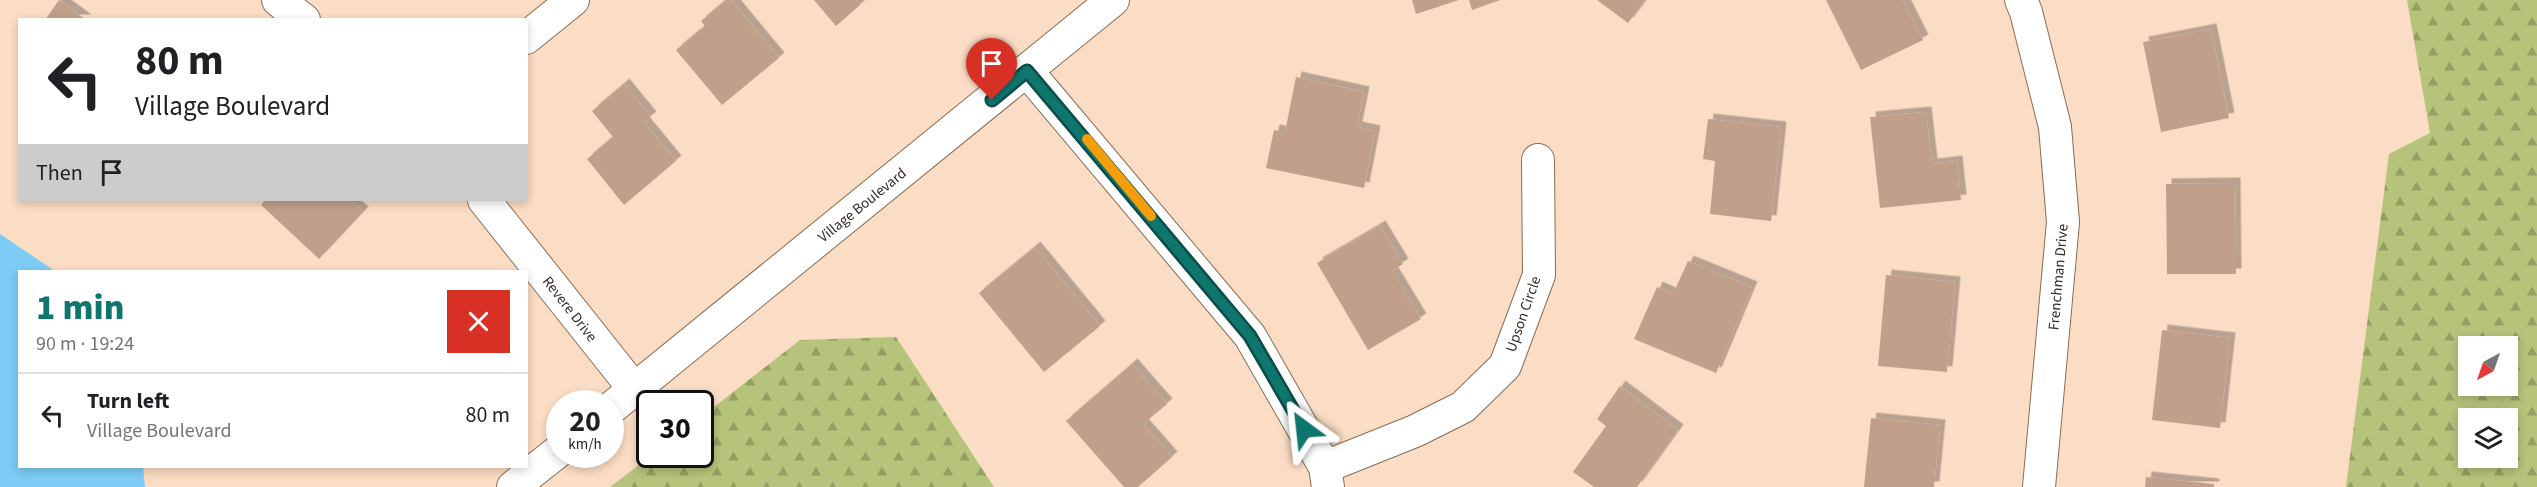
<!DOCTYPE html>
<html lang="en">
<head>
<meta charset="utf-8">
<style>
	body { margin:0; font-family:"Source Sans 3",sans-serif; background:#f2f2f2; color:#202124; height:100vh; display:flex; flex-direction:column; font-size:22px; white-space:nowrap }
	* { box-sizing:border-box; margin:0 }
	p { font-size:20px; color:#757577 }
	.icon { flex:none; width:33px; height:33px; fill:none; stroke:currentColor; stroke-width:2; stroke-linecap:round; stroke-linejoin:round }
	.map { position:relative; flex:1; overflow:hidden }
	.side { position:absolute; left:18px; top:270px; width:510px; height:198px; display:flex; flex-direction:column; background:#fff; border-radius:0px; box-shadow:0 3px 9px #0003 }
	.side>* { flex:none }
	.top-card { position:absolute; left:18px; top:18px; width:510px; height:183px; border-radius:0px; box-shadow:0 3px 9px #0003; background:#fff; color:#202124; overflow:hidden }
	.needle { width:39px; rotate:220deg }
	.controls { position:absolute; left:2458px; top:336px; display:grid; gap:12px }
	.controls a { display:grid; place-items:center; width:60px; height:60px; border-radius:0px; background:#fff; box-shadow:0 3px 9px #0003; font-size:30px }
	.speed { position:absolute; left:546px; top:390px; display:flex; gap:12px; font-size:30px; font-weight:700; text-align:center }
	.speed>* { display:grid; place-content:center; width:78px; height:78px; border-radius:50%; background:#fff; box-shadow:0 3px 9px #0003; line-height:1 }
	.speed small { font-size:15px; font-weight:400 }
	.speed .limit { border:3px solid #111; border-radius:9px; background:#fff; color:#111 }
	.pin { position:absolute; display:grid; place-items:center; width:51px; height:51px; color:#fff; margin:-62px -26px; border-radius:50% 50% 50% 0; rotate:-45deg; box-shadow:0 0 6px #0007 }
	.pin .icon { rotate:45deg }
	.me { position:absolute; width:66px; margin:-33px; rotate:330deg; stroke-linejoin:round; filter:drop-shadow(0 0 4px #0008) }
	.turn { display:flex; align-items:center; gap:21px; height:126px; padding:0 18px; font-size:27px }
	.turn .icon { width:78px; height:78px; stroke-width:2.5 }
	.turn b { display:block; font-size:42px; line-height:51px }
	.then { display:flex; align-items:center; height:57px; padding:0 18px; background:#0003; gap:12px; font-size:22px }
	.round { display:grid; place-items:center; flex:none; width:63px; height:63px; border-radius:0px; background:#f2f2f2 }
	.head { display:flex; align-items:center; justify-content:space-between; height:102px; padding:0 18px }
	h1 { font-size:36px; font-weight:800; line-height:45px; color:#0f766e }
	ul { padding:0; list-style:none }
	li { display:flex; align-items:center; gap:18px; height:84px; padding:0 18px; border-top:2px solid #e0e0e0 }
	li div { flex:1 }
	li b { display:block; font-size:22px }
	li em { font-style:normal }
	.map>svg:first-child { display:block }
	.forest { fill:url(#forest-firs); fill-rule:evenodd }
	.water { fill:#7dccf5 }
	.building { fill:#c0a08b; filter:url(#shadow) }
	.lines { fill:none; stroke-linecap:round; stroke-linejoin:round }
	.minor-casing { stroke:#886d57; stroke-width:34 }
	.minor { stroke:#fff; stroke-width:32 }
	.route-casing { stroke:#0a4d48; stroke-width:15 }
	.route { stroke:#0f766e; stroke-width:10 }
	.slow { stroke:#f59e0b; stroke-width:10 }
	.labels { text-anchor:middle; stroke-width:4.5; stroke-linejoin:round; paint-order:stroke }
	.street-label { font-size:15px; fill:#362a21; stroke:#fff }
</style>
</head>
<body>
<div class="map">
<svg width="2537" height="487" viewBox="0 0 2537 487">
	<defs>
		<pattern id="forest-firs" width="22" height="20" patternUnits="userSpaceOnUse" patternTransform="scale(1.5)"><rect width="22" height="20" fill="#b5c37b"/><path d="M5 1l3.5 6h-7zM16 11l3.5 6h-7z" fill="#949f64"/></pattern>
		<filter id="shadow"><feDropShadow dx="5.5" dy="-5.5" stdDeviation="0" flood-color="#0004"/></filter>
	</defs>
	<rect width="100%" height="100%" fill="#fbdcc4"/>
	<!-- forest -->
	<g class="forest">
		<path d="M2407,0H2537V487H2346L2389,154L2430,133ZM2469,346H2508V386H2469ZM2469,418H2508V458H2469Z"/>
		<path d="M896,337L994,487H610L652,455L700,454L701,417L800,340Z"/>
	</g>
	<!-- water -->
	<path class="water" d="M0,234L55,271L20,272V466L143,467L145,487H0Z"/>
	<!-- building -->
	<g class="building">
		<path d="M59,0L86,20H45Z"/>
		<path d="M726,0H731L779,58L722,105L676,50L705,26L701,21Z"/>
		<path d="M814,0H856L860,5L836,26Z"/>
		<path d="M1412,0H1459L1416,14Z"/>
		<path d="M1469,0H1500L1472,10Z"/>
		<path d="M1597,0H1645L1628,23Z"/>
		<path d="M1826,0H1903L1923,40L1861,70Z"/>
		<path d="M2211,29L2229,118L2161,132L2143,42Z"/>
		<path d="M1296,77L1364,92L1357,127L1375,131L1364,188L1266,168L1274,130L1285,132Z"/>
		<path d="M624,84L651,117L644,122L676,161L624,205L587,159L613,137L592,111Z"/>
		<path d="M1926,112L1932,164L1957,161L1961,200L1880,208L1870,117Z"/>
		<path d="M1708,119L1781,127L1771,221L1710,214L1715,161L1703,159Z"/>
		<path d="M2235,183L2236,274H2167L2166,184Z"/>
		<path d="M265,200H349L363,212L319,259L261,205Z"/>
		<path d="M1380,226L1403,264L1392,271L1421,319L1368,350L1317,263Z"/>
		<path d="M1035,247L1100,326L1044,372L979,293Z"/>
		<path d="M1688,261L1752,287L1716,373L1634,339L1657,287L1673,294Z"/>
		<path d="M1886,275L1955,282L1947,372L1878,366Z"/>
		<path d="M2162,330L2230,338L2220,428L2152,420Z"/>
		<path d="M1132,364L1167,404L1143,424L1172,457L1138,487H1124L1066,421Z"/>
		<path d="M1620,386L1678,430L1637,487H1594L1573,472L1606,426L1597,419Z"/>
		<path d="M1871,418L1940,425L1934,487H1864Z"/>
		<path d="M2146,477L2214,484V487H2145Z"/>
	</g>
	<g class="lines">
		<!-- minor casing -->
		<g class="minor-casing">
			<g id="minor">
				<path d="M278,0L304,20"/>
				<path d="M2021,0L2026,12L2055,127L2063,222L2039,487"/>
				<path d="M526,38L573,0"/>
				<path d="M1027,71L1250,336L1325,467L1328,487"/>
				<path d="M484,200L635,390"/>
				<path d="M610,409L1113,0"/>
				<path d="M1325,467L1415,431L1463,407L1505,366L1539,275L1538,160"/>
				<path d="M513,487L560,450"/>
			</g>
		</g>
		<!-- minor -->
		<use href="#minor" class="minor"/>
	</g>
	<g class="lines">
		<!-- route casing -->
		<g class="route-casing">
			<path id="route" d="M992,100L1027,71L1250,336L1304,429"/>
		</g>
		<!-- route -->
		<use href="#route" class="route"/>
		<!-- slow -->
		<path class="slow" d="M1087,139L1151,216"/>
	</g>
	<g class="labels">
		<!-- street labels -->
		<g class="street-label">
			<text transform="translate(862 205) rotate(-39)" y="5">Village Boulevard</text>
			<text transform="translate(2058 277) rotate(-85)" y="5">Frenchman Drive</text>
			<text transform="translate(570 309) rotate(52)" y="5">Revere Drive</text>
			<text transform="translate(1523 314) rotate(-71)" y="5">Upson Circle</text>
		</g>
	</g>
</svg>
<div class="controls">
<a><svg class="needle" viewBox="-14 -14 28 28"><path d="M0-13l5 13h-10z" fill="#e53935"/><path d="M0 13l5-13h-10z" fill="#757577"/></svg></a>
<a><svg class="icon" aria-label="layers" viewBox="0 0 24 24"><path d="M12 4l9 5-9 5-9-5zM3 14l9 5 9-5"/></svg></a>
</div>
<div class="speed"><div>20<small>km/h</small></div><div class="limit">30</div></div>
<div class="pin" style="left:992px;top:100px;background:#d93025"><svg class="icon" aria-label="arrive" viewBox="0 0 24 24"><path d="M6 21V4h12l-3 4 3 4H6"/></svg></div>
<svg class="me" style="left:1304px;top:429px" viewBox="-20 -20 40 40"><path d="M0-17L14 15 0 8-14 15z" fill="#0f766e" stroke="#fff" stroke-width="4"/></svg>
<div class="top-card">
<div class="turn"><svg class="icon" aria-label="left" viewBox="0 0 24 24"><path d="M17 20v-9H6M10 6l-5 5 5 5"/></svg><div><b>80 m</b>Village Boulevard</div></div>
<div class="then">Then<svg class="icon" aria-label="arrive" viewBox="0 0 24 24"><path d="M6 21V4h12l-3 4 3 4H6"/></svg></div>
</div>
<section class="side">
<div class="head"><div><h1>1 min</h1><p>90 m · 19:24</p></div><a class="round" style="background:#d93025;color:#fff"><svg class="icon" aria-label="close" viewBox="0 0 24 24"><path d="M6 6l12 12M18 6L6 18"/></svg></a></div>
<ul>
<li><svg class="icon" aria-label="left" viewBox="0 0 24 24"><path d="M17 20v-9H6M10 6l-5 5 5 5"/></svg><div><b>Turn left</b><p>Village Boulevard</p></div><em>80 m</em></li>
</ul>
</section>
</div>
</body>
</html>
